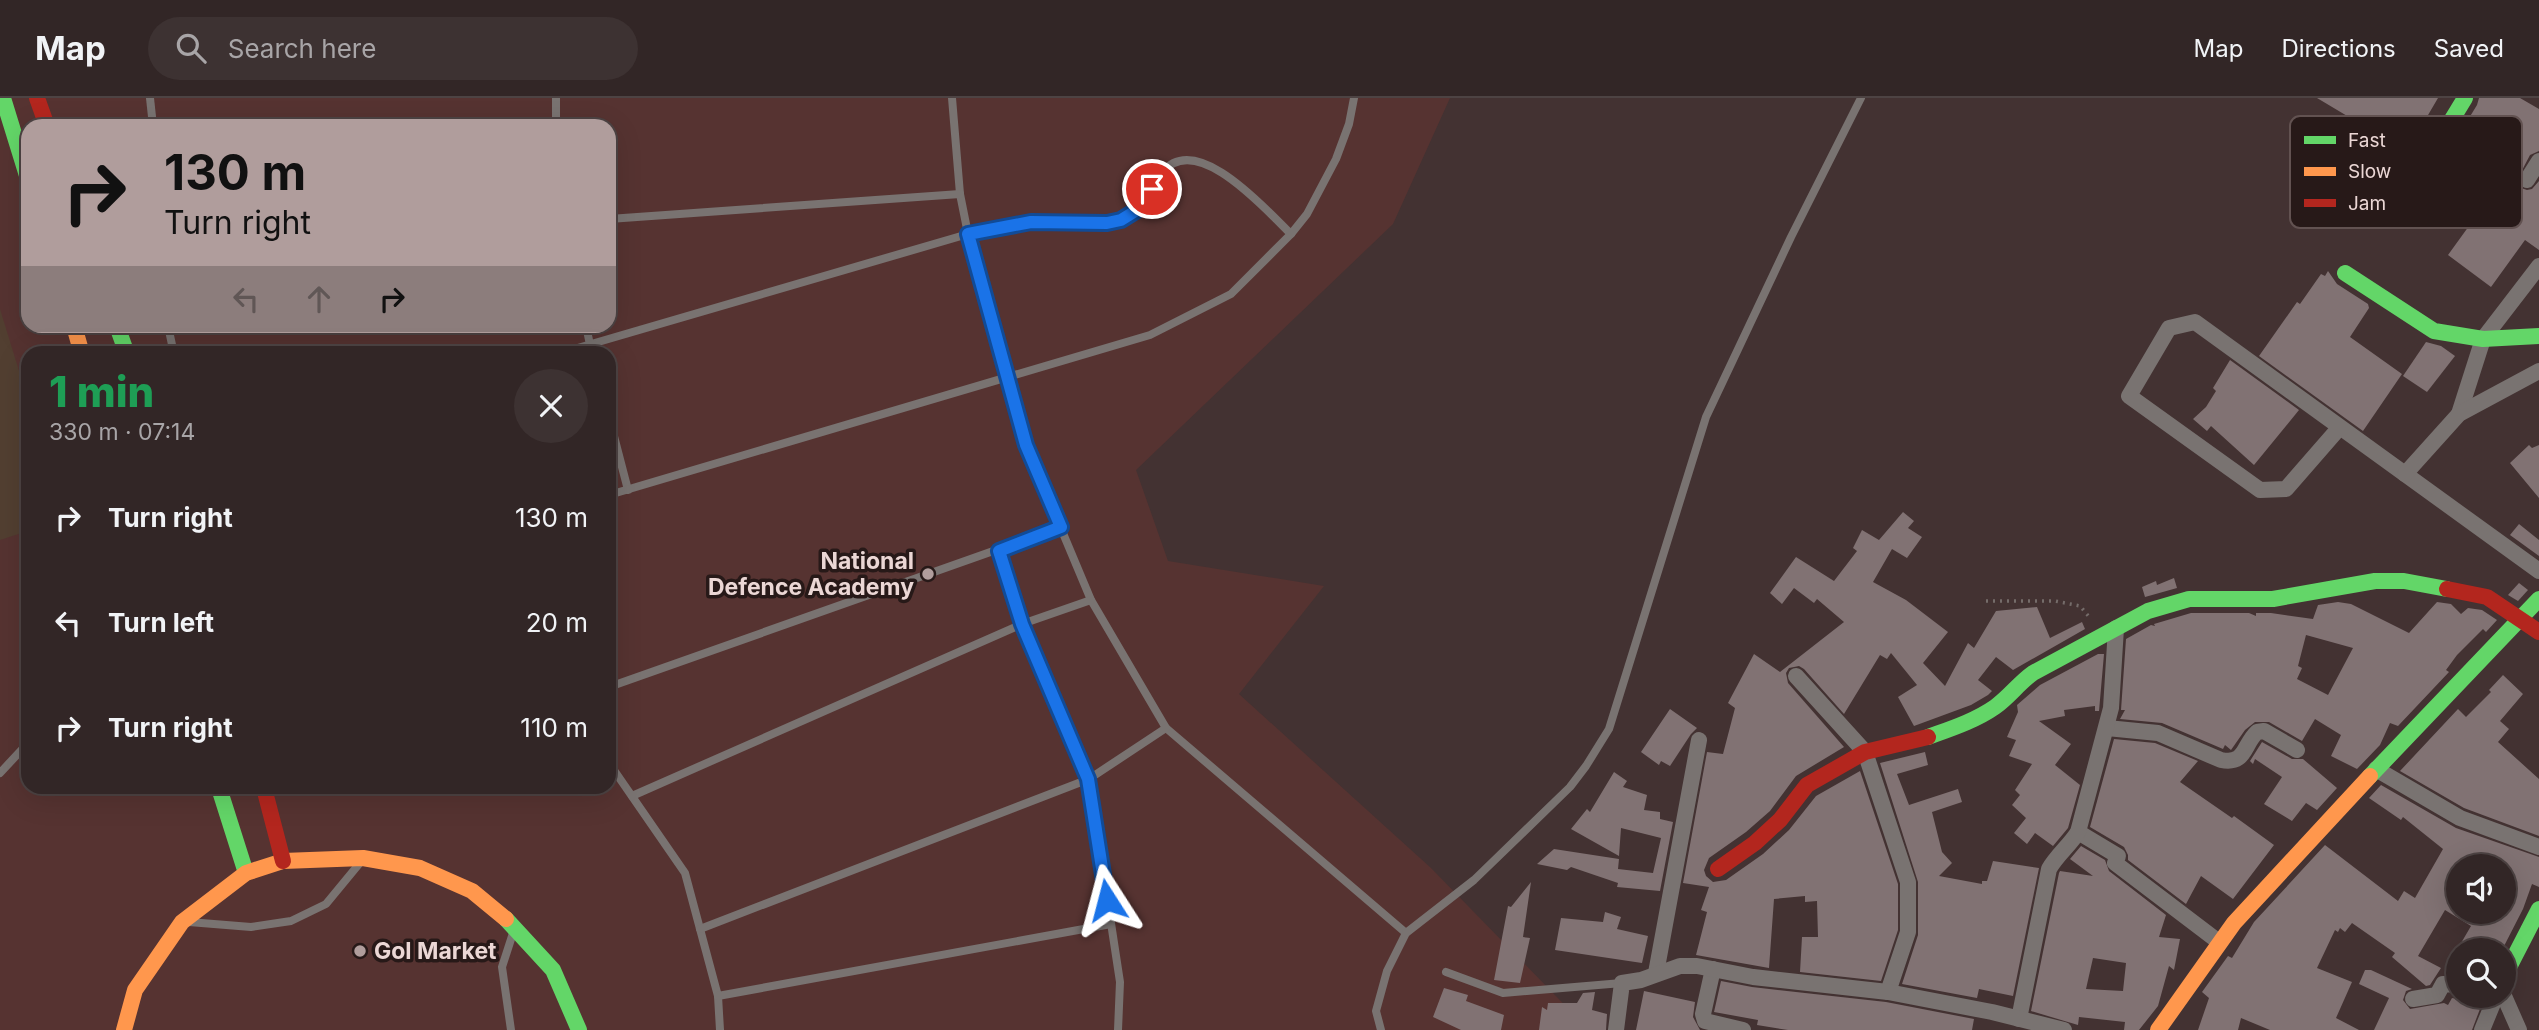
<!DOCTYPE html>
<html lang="en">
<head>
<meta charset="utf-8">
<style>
	body { margin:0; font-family:Inter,sans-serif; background:#3d3232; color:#f1f3f6; height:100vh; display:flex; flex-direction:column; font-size:26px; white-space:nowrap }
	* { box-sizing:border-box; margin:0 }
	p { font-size:23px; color:#a8a5a7 }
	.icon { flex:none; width:38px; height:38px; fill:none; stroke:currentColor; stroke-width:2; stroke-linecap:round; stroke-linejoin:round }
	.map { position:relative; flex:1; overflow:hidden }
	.drawer { position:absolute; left:21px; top:248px; width:595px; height:448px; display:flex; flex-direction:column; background:#322626; border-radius:21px; box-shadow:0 7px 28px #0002,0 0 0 2px #4d4343 }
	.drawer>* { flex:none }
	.guide { position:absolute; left:21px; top:21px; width:595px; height:214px; border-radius:21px; box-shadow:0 7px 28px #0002,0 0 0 2px #4d4343; background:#b09d9c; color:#111; overflow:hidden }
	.tools { position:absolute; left:2446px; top:756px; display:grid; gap:14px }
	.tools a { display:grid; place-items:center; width:70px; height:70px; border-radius:50%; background:#322626; box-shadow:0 7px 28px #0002,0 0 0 2px #4d4343; font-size:35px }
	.pin { position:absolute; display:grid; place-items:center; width:60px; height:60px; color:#fff; margin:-30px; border:4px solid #fff; border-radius:50%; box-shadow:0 2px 7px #0007 }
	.me { position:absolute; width:77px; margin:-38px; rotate:351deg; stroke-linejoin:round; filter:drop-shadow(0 0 5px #0008) }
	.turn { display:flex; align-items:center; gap:24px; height:147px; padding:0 28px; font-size:32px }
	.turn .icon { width:91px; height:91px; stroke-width:2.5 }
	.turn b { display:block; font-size:49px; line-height:60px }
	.lanes { display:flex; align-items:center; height:66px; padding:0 28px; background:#0003; justify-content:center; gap:35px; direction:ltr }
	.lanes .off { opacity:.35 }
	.round { display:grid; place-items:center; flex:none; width:74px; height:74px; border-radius:37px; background:#3d3232 }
	.head { display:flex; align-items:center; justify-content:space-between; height:119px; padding:0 28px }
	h1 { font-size:42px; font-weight:800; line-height:52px; color:#1e9e55 }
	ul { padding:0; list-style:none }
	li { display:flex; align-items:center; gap:21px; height:105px; padding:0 28px }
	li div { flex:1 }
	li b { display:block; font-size:26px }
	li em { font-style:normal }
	header { display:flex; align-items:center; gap:42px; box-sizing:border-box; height:98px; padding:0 35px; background:#322626; border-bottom:2px solid #4d4343 }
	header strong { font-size:33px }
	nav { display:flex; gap:38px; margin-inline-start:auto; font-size:24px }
	.search { width:490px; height:63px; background:#3d3232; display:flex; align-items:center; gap:18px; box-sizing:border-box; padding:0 24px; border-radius:38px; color:#a8a5a7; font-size:26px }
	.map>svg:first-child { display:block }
	.built { fill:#563331; fill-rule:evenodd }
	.green { fill:#523f31 }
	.building { fill:#817273; fill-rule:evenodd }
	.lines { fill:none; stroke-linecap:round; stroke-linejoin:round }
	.path { stroke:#756c6a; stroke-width:3.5; stroke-dasharray:2 5; stroke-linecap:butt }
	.lane { stroke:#797371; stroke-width:8 }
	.street { stroke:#797371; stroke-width:16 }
	.fast { stroke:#63d668; stroke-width:16 }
	.slow { stroke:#ff974d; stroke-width:16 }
	.jam { stroke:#b3261e; stroke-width:16 }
	.route-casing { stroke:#114b97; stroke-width:18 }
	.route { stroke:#1a73e8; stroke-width:12 }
	.poi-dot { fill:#b09d9c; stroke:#271918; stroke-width:2.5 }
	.labels { text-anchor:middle; stroke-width:7; stroke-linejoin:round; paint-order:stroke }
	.poi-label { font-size:23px; font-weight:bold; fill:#ebd7d5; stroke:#271918; text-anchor:end }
	.key { fill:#271918; stroke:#625251; stroke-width:2 }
	.key-label { font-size:19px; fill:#ebd7d5 }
</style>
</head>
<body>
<header>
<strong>Map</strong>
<div class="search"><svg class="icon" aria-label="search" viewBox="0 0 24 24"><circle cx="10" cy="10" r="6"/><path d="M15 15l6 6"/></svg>Search here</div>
<nav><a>Map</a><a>Directions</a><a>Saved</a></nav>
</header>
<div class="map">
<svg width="2539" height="932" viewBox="0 0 2539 932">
	<rect width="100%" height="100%" fill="#433232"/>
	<!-- built -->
	<path class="built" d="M0,0H1450L1393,126L1136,372L1168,463L1324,488L1239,596L1431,770L1589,932H0ZM28,28H609V228H28ZM28,256H609V690H28Z"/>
	<!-- green -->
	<path class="green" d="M0,211L28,302V433L0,442Z"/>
	<!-- building -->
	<g class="building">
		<path d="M2317,0H2438L2414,41L2423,46L2429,58L2436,60L2443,59L2449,53L2477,7L2479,0H2520L2539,11V53L2530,57L2517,82L2521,90L2527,92L2532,91L2539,83V152L2525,142L2491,189L2448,157L2482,110L2442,90L2362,43L2369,31Z"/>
		<path d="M2328,173L2337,186L2368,206L2369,210L2350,239L2402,276L2363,333L2259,258L2297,204L2300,206L2321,176L2325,178Z"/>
		<path d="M2426,244L2441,248L2455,258L2427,294L2403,278Z"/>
		<path d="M2230,262L2299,312L2254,367L2211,328L2207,333L2193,321L2206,309L2216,293L2213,290Z"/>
		<path d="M2529,347L2532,350L2539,347V400L2510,365Z"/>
		<path d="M1903,414L1914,423L1908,430L1922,439L1907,460L1892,451L1873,484L1906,502L1948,534L1923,565L1945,588L1968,545L1974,550L1996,513L2037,509L2050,540L2082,524L2085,531L2013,572L1996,559L1978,582L1992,593L1988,597L1971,607L1914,628L1898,599L1917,587L1891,555L1887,561L1880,557L1844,616L1804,571L1799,568L1789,570L1786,575L1788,585L1844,649L1796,678L1770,713L1746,734L1709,760L1704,772L1706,778L1713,784L1726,782L1763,756L1789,732L1816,698L1860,673L1898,786V832L1881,883L1800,874L1802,839H1818L1817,803L1805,804V798L1774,801L1769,870L1696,857L1707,814L1701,812L1709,789L1683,785L1707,654L1723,656L1735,610L1728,605L1754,556L1780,574L1844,524L1817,501L1814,505L1794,490L1782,506L1770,495L1796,459L1834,483L1857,453L1853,450L1862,432L1879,442Z"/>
		<path d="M2519,426L2539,442V458L2510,437Z"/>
		<path d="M2174,480L2177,490L2145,499L2142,489L2156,483L2157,487Z"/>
		<path d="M2519,485L2528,492L2518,503L2508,497Z"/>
		<path d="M2338,504L2351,506L2409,535L2437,504L2451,506L2461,516L2468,510L2482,512L2497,522L2486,534L2483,531L2457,557L2446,572L2449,574L2398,628L2390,625L2380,647L2357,671L2331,658L2341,637L2315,621L2302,643L2269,624H2255L2245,632L2231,652L2225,647L2223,651L2162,625L2120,621L2125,612H2121L2126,541L2151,527L2155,528L2154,526L2191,515H2249L2256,518V515H2271L2313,521L2318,507ZM2306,537L2353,550L2328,597L2297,581L2302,570L2298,568Z"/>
		<path d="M2098,556H2104L2099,613H2095V608L2064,612L2065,618L2039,623L2071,646L2055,667L2080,687L2068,730L2053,748L2035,735L2027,746L2014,735L2026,720L2012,707L2020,697L2015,692L2032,666L2009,658L2016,642L2007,639L2018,614L2017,607L2040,587Z"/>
		<path d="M2503,577L2523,596L2500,623L2509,631L2498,644L2539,681V738L2464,710L2400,673L2458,611L2466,619L2491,594L2489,592Z"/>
		<path d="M1670,611L1697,630L1691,636L1670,668L1661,663L1659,667L1641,654Z"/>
		<path d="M2114,641L2155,645L2198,663L2180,684L2232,720L2234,718L2274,747L2233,801L2201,778L2186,806L2128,762V757L2124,749L2090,729Z"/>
		<path d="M2262,644L2292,661H2303L2337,690L2317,712L2306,705L2292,723L2264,706L2282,679L2255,661L2253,666L2250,663Z"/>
		<path d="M1925,654L1928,667L1897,676L1909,707L1958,691L1962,704L1932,714L1942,754L1952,765L1939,778L1982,786V783H1987L1993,763L2039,770L2013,898L1979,891L1977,900L1902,886L1918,837V784L1880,665Z"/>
		<path d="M1614,674L1627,683L1623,689L1647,697L1644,712L1660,714V721L1673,724L1660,793L1617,789L1618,785L1571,769L1567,772L1537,766L1554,751L1619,761L1618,771L1653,775L1661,740L1621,730L1619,758L1571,731L1587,711L1590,714Z"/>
		<path d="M2381,687L2456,730L2539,759V789L2532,786L2523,811L2502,852H2457L2471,828L2445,812L2418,858L2441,870L2430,887L2426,888L2392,859L2395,855L2352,825L2345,834L2340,830L2338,834L2335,832L2317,870L2352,884L2336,920L2359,932H2270L2241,920L2238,932H2198L2209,900L2202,894L2228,858L2232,860L2254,824L2325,747L2398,803L2404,793L2415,800L2443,751L2403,719L2401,722L2369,700ZM2459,768H2504V814H2459Z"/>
		<path d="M2081,748L2105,762L2109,773L2166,817L2159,839L2180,841L2174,872L2169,868L2158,908L2139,932H2124L2125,924L2079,919L2078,927L2031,913L2059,775L2060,773L2093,778L2070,761ZM2093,860L2126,865L2123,893L2086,891Z"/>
		<path d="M1531,784L1523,839L1530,840L1520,885L1494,882L1508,808L1511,809Z"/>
		<path d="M1605,814L1621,819L1617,831L1648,838L1642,865L1555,852L1561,820L1603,824Z"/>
		<path d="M2365,872H2371L2412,891L2406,893L2403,902L2410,911L2444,905L2448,907L2452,900L2473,904L2475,900L2483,903L2472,932H2374L2389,900L2359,886Z"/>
		<path d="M1721,883L1752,889L1886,904L1974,921L1972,932H1788L1757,927L1758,922L1714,914Z"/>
		<path d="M1444,890L1468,897L1466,903L1504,917L1501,932H1461L1433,919Z"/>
		<path d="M1644,893L1695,904L1693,919L1700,932H1636Z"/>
		<path d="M1595,894L1592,912L1607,916L1606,932H1539L1542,909L1547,912L1548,905H1577L1583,895Z"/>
	</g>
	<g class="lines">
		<!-- path -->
		<path class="path" d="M1986,503H2055L2080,508L2091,521"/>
		<!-- lane -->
		<g class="lane">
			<path d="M150,0L153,28"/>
			<path d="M952,0L960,96L968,136L1007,281L1026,347L1091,502L1166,630L1406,835"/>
			<path d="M556,28V0"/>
			<path d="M609,121L960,96"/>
			<path d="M168,228L174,256"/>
			<path d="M586,228L592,256"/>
			<path d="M557,256L968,136C989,132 1010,126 1031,124C1056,122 1099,131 1121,122C1142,114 1150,91 1162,75C1196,31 1267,113 1291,136"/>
			<path d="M609,319L628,392"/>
			<path d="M609,397L1150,237L1231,196L1291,136L1307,116L1336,61L1349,26L1354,0"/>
			<path d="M999,453L1022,526L1089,681L1120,884L1118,932"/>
			<path d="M609,589L1061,429"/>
			<path d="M609,665L685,775L718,898L720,932"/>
			<path d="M0,675L28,645"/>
			<path d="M632,698L1022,526L1091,502"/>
			<path d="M189,824L251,829L291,823L326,806L359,766"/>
			<path d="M700,831L1089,681L1166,630"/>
			<path d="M1446,874L1503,895L1622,885"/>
			<path d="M718,898L1111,826"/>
			<path d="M511,932L502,869L514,832"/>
			<path d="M1381,932L1376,913L1387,873L1406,835L1474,782L1570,689L1586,668L1609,631L1706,319L1791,139L1861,0"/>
		</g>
		<!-- street -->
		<g class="street">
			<path d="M2527,82L2539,63"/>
			<path d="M2459,316L2483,241L2539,168"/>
			<path d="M2340,329L2286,391L2260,392L2129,298L2169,230L2195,224L2539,473"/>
			<path d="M2405,376L2459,316L2539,273"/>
			<path d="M1796,578L1865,654L1908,784V834L1888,894"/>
			<path d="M2107,630L2158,635L2221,662C2246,667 2243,647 2257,634L2264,633L2297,652"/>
			<path d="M2376,671L2460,720L2539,749"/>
			<path d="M2078,734L2118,758L2115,765L2219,844"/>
			<path d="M1713,871L1703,916L1705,923L1743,932"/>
			<path d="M1656,875L1699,642"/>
			<path d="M2504,898L2519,932"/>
			<path d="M2413,901L2437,897L2443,886L2459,887"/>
			<path d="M2019,921L2049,771C2057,757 2070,747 2078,734L2111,610L2116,530"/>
			<path d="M1616,932L1622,885L1641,882L1680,868H1697L1753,879L1888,894L1992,914L2064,932"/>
			<path d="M2482,932L2496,898"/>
		</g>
		<!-- fast -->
		<g class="fast">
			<path d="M3,0L28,81"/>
			<path d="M2437,46L2465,0"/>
			<path d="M2345,175L2434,233L2483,241L2539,238"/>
			<path d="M117,228L127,256"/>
			<path d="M1928,639C1950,631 1975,623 1995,609C2009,599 2019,585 2033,575L2148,513L2189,501H2273L2375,483H2404L2447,491"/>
			<path d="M2370,678L2539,501"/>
			<path d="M219,690L246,775"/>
			<path d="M506,821L553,872L579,932"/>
			<path d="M2504,879L2539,811"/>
		</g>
		<!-- slow -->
		<g class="slow">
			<path d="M74,228L82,256"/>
			<path d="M124,932L135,892L182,824L246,775L283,763L363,760L420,770L472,793L506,821"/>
			<path d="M2158,932L2234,825L2370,678"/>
		</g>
		<!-- jam -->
		<g class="jam">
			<path d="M37,0L47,28"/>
			<path d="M2447,491L2487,499L2539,534"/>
			<path d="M264,690L283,763"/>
			<path d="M1718,771L1755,745L1780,722L1807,687L1865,654L1928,639"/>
		</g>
	</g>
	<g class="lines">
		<!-- route casing -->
		<g class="route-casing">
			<path id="route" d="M1107,802L1088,681L1022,526L999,453L1061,429L1026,347L968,136L1031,124L1107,125L1121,122L1137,112L1152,91"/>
		</g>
		<!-- route -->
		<use href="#route" class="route"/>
	</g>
	<!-- markers -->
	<g class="poi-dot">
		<circle cx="928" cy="476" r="7"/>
		<circle cx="360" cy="853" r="7"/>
	</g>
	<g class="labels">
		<!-- poi labels -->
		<g class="poi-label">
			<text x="914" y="471">National<tspan x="914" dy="26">Defence Academy</tspan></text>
			<text x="374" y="861" text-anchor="start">Gol Market</text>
		</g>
	</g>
	<!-- legend -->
	<rect x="2290" y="18" width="232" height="112" rx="10" class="key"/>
	<rect x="2304" y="38" width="32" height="8" fill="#63d668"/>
	<rect x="2304" y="69" width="32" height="9" fill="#ff974d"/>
	<rect x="2304" y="101" width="32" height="8" fill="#b3261e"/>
	<g class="key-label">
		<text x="2348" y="49">Fast</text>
		<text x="2348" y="80">Slow</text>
		<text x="2348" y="112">Jam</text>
	</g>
</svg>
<div class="tools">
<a><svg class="icon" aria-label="sound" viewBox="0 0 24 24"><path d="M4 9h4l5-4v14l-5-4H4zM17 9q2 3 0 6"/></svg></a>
<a><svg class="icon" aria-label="search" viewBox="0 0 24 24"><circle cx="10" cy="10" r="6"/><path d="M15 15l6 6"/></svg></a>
</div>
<div class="pin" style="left:1152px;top:91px;background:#d93025"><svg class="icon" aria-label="arrive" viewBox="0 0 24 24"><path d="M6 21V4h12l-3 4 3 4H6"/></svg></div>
<svg class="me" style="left:1107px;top:802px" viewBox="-20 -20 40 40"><path d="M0-17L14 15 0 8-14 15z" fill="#1a73e8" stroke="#fff" stroke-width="4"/></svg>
<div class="guide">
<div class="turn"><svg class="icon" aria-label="right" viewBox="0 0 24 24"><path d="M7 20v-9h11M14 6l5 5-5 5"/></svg><div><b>130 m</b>Turn right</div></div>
<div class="lanes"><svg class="icon off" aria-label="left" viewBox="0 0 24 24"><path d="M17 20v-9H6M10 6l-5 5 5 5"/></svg><svg class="icon off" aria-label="ahead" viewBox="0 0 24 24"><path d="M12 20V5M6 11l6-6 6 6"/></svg><svg class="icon" aria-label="right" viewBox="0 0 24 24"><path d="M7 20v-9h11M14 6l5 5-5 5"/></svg></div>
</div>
<section class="drawer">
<div class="head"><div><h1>1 min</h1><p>330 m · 07:14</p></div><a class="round"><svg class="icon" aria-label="close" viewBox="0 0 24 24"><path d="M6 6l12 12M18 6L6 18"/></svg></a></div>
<ul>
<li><svg class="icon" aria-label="right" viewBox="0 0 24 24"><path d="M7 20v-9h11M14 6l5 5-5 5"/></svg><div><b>Turn right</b></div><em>130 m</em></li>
<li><svg class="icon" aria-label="left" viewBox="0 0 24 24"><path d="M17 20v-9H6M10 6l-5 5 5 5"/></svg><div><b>Turn left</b></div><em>20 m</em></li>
<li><svg class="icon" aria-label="right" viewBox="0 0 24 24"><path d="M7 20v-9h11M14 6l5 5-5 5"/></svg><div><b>Turn right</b></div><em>110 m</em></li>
</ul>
</section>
</div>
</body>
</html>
